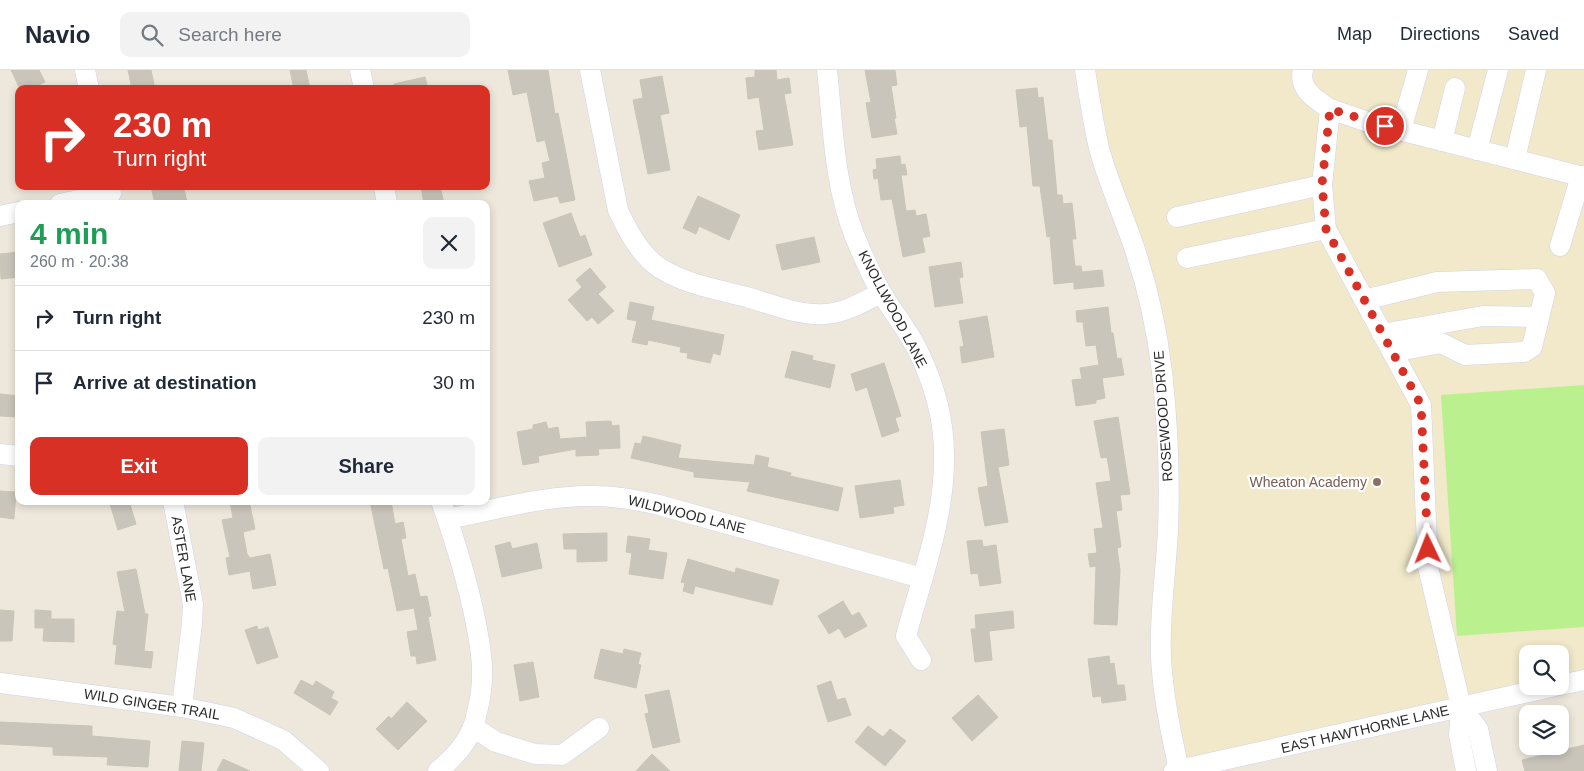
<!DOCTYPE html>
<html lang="en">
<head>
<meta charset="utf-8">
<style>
	body { margin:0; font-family:Helvetica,sans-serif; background:#f2f2f3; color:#1f2937; height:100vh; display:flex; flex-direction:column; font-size:19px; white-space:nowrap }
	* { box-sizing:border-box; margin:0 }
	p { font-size:16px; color:#747a83 }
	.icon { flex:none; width:28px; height:28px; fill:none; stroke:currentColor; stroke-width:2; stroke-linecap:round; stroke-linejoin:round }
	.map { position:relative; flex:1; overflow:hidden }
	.sheet { position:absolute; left:15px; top:130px; width:475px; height:305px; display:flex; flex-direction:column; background:#fff; border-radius:10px; box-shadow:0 2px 8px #0003 }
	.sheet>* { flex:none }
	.hud { position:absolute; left:15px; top:15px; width:475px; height:105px; border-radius:10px; box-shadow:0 2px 8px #0003; background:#d93025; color:#fff; overflow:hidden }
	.controls { position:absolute; left:1519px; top:575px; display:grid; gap:10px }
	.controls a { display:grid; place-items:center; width:50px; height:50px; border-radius:10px; background:#fff; box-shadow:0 2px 8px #0003; font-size:25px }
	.pin { position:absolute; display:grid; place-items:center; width:42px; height:42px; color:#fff; margin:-21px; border:2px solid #fff; border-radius:50%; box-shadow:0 1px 5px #0007 }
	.me { position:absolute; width:55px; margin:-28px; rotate:358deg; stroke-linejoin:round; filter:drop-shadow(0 0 4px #0008) }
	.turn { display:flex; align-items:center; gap:18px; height:105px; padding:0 15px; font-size:22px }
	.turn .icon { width:65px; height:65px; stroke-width:2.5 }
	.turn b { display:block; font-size:35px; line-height:42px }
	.round { display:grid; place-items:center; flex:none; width:52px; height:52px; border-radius:10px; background:#f2f2f3 }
	.overview { display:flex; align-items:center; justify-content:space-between; height:85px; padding:0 15px }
	h1 { font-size:30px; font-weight:700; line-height:38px; color:#1e9e55 }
	.action { display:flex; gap:10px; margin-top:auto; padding:10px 15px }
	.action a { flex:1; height:58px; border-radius:10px; background:#d93025; color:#fff; font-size:20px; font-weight:700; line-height:58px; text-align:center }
	.action a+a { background:#f2f2f3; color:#1f2937 }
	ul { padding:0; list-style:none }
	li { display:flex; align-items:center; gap:15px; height:65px; padding:0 15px; border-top:1px solid #e0e1e3 }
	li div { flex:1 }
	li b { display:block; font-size:19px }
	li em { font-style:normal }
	header { display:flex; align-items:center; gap:30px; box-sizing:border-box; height:70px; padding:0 25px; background:#fff; border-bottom:1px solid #e0e1e3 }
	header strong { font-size:24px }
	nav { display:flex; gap:28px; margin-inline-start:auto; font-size:18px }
	.search { width:350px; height:45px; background:#f2f2f3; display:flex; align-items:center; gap:12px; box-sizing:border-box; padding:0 18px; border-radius:10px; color:#747a83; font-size:19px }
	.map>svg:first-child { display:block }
	.education { fill:#f1e9ca }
	.pitch { fill:#baf18e }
	.building { fill:#c9c5bb; stroke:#c9c5b5 }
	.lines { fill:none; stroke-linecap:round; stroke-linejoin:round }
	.minor-casing { stroke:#d1d2e5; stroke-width:21 }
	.minor { stroke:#fff; stroke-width:20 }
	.route { stroke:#d93025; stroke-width:9; stroke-dasharray:0 16.2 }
	.education-dot { fill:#8d6e63; stroke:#fff; stroke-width:2 }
	.labels { text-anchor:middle; stroke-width:4.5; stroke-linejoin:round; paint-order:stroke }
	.street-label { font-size:14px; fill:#2b2b2b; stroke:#fff }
	.education-label { font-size:14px; fill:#785e54; stroke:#fff; text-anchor:end }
</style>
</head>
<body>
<header>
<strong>Navio</strong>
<div class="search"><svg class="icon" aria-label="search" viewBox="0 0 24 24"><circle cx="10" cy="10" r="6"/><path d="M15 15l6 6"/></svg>Search here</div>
<nav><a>Map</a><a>Directions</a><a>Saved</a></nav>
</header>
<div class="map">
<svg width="1584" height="701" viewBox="0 0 1584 701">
	<rect width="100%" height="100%" fill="#eee8dc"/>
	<!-- education -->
	<path class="education" d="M1091,0H1584V601L1560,606V584H1528L1527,614L1184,694L1170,636V342L1113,107Z"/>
	<!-- pitch -->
	<path class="pitch" d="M1584,315V557L1457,566L1441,325Z"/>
	<!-- building -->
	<g class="building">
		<path d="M11,0H39L45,12L30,19H20Z"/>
		<path d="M128,0H151L155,19H132Z"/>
		<path d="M290,0H306L310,19H294Z"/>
		<path d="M508,0H548L555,44L558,43L575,130L560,133L558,126L534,131L529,111L545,108L542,93L550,91L545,70L537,72L527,22L513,25Z"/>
		<path d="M755,0H776L777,10L789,8L791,23L784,24L793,75L759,80L756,61L764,60L759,27L748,29L746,8L755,7Z"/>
		<path d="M865,0H895L897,15L891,16L896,48H894L897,64L872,68L866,33L871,32Z"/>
		<path d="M662,6L669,43L660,45L670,100L648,104L633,30L643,28L640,10Z"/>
		<path d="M425,7L428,19H394V14Z"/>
		<path d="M1037,18L1038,28L1043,27L1048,70H1052L1057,125H1062L1063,134L1072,133L1076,169H1072L1075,196H1081L1082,202L1102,200L1104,216L1074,219V212L1054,214L1050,166L1047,167L1040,116H1033L1027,56L1020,57L1016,20Z"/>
		<path d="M900,86L901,95L905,94L907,105H901L906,141L915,140L916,146L926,144L930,166L922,168L925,182L903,187L892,129L881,130L878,108L874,109L873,100L877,99L876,89Z"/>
		<path d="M151,116H178L179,120L184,119L187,132L155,134Z"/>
		<path d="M421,116H440L444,134H424Z"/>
		<path d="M698,126L740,145L729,170L699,156L696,164L683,158Z"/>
		<path d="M571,143L580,167L585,165L592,185L559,197L543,153Z"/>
		<path d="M814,167L820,192L782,200L776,175Z"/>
		<path d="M19,182V207L1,209L0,184Z"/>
		<path d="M961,192L963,207L959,208L963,233L935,237L929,197Z"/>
		<path d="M590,198L606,217L598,224L614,241L598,254L592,247L587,251L568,230L582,217L576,210Z"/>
		<path d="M630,232L654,237L651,250L724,265L720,285L713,283L710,293L687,288L688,283L680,282L681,277L648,270L647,275L632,272L637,251L627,249Z"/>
		<path d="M1108,237L1111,263H1113L1117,289L1121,288L1124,305L1102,308L1105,328L1096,330V333L1076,336L1072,310L1082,309L1080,298L1099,295L1096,275L1086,276L1083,252H1077L1076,241Z"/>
		<path d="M987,246L994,287L962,293L960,277L964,276L959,251Z"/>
		<path d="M792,281L813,286L812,290L835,295L830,318L785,307Z"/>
		<path d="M884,293L901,346L895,348L899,361L882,367L867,317L856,321L851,304Z"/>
		<path d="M0,324L19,326V347L0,346Z"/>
		<path d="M1118,347L1130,424L1120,425L1122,440L1116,441L1121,477L1117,478L1120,500L1117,555L1094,554L1096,496L1090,497L1088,484L1097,483L1094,459L1103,458L1096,413L1111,411L1107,387L1101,388L1094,351Z"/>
		<path d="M611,351L612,356L619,355L620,378L598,379L599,385L576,386V379L538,386L539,392L523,395L517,362L533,359V355L546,352L548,359L558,357L560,369L587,367L586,352Z"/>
		<path d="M1004,359L1009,395L998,397L1008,452L985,456L978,418L988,416L981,362Z"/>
		<path d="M643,366L681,375L678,388L754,395L756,385L769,388L767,397L791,403L790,406L843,418L838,441L747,421L750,412L694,407V402L631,388L635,373L641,374Z"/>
		<path d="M900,410L904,435L893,437L894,443L860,448L855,416Z"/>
		<path d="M0,421L16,422L14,449L0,447Z"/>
		<path d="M109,431H129L136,454L118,460Z"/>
		<path d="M230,431H249L255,459L243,462L247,484L250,488L270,484L276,515L253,519L250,501L229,505L226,488L230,487L222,450L233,448Z"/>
		<path d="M370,431H391L395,454L403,452L406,468L401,469L408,506L415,504L420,527L427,526L431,546L428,547L436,590L417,594L416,586H411L407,562L418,560L414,538L397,541L388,498L384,499Z"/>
		<path d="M607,463V491L577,492V479H564L563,464Z"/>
		<path d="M628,466L650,469L648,480L667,483L663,509L629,504L632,483L626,482Z"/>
		<path d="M982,470L983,477L996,475L1001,513L980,516L978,503L971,504L967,471Z"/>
		<path d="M510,472L512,479L537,473L542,498L502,507L495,476Z"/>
		<path d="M688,489L735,503L736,498L779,510L772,535L695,516L693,524L683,521L685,513L681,512Z"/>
		<path d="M136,499L145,544H148L144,581L153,582L151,598L115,594L117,575L113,574L117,541L125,542L117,502Z"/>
		<path d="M843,531L852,546L859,542L867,556L845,568L839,558L829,564L818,546Z"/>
		<path d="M0,540L14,541L12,571H0Z"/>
		<path d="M35,540L51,541V549H74V572L43,571L44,558H35Z"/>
		<path d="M1013,541L1014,558L989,561L992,590L975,592L971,559H976L975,545Z"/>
		<path d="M257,556L258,560L268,557L278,587L257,594L245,560Z"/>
		<path d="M601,579L623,584L624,579L641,583L638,594L641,595L636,618L594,608Z"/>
		<path d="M1109,586L1110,594L1114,593L1117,615H1124L1126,630L1102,633L1101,626L1093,627L1088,589Z"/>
		<path d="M533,592L539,627L520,631L514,595Z"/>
		<path d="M301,610L313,616L316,611L334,622L331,628L338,632L330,645L294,623Z"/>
		<path d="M831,611L837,630L845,628L851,645L828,652L817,616Z"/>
		<path d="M669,620L680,672L653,678L645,644L649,643L645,625Z"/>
		<path d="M978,625L998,647L972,671L952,648Z"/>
		<path d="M407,632L427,651L398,680L376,659L389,646L391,649Z"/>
		<path d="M0,652L92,656V666L150,671L148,697L107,695L108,687L53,685V677L0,674Z"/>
		<path d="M868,656L883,667L890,659L906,671L885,696L855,672Z"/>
		<path d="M182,671L204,673L201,701H179Z"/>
		<path d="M1584,675V701H1525L1522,690Z"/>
		<path d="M652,684L670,701H636Z"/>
		<path d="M223,689L250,701H217Z"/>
	</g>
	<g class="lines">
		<!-- minor casing -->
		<g class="minor-casing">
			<g id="minor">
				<path d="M85,0L89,19"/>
				<path d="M360,0L364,19"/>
				<path d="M590,0L618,140C627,160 641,186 660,198C686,215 721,220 750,228C774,235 800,246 825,244C845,243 863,232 881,223"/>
				<path d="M827,0C833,56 834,115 855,167C863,186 871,205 881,222C893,243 909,261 919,283C934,314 944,350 944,385C945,447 922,507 906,566L921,590"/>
				<path d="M1085,0C1089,26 1093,52 1099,78C1108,112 1123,144 1134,177C1148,218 1157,260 1162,302C1168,355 1170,408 1168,460C1166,503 1159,546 1161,588C1163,626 1171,663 1179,700"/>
				<path d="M1303,0C1298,19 1316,30 1330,39"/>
				<path d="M1401,60L1418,0"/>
				<path d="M1442,71L1455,18"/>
				<path d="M1477,80L1498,0"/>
				<path d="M1515,89L1536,0"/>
				<path d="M384,116L387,134"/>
				<path d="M60,134L111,123"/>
				<path d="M0,146L19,142"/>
				<path d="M1177,147L1322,115"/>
				<path d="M1560,176L1581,106"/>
				<path d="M1187,188L1326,159"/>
				<path d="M1364,230L1437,212L1537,209L1545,223L1532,277L1524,282L1465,285L1441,273L1392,282"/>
				<path d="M1382,264L1483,246L1539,247"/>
				<path d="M0,384L19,386"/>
				<path d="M173,431L193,534L192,553L182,637"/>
				<path d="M447,449C495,440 545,425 594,426C616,426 637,430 659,435L922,508"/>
				<path d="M0,613L182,637L234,648L283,670L319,701"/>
				<path d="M1560,615L1584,610"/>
				<path d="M1461,637L1478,659L1487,701"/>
				<path d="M473,657L496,672L535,684L562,685L599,658"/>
				<path d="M438,701C451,690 467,673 473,657C476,651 476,644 478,638C486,605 481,577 474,544C466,506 454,468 441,431"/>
				<path d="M1174,701L1555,616"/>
				<path d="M1466,701L1459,665L1461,637L1428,497L1421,335L1326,159L1322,115L1330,39L1368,52L1584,107"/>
			</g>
		</g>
		<!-- minor -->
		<use href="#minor" class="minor"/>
	</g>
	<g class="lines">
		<!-- route -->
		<path class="route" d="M1385,56L1330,39L1322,114L1326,159L1421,335L1428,479"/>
	</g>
	<!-- markers -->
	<circle class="education-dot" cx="1377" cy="412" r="5"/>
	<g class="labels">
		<!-- street labels -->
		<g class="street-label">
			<text transform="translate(893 239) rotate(62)" y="5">KNOLLWOOD LANE</text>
			<text transform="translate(1163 346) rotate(-94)" y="5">ROSEWOOD DRIVE</text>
			<text transform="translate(687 444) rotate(14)" y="5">WILDWOOD LANE</text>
			<text transform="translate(184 489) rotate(80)" y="5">ASTER LANE</text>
			<text transform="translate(152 634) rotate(9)" y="5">WILD GINGER TRAIL</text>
			<text transform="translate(1365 659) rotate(-13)" y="5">EAST HAWTHORNE LANE</text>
		</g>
		<!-- education labels -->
		<g class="education-label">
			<text x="1367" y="417">Wheaton Academy</text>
		</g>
	</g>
</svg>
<div class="controls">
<a><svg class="icon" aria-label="search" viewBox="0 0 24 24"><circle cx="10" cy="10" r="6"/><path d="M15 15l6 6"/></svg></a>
<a><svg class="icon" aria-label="layers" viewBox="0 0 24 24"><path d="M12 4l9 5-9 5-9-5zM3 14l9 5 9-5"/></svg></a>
</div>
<div class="pin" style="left:1385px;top:56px;background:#d93025"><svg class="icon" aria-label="arrive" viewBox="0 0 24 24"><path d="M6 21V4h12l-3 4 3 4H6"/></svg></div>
<svg class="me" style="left:1428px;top:479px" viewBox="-20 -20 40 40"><path d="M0-17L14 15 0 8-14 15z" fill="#d93025" stroke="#fff" stroke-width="4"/></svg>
<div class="hud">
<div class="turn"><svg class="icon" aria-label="right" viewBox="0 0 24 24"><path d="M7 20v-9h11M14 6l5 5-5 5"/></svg><div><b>230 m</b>Turn right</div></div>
</div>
<section class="sheet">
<div class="overview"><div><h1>4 min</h1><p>260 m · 20:38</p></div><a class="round"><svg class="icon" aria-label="close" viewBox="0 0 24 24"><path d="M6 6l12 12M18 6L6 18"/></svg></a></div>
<ul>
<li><svg class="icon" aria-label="right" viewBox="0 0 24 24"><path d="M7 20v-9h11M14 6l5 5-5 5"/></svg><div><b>Turn right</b></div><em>230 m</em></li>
<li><svg class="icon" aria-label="arrive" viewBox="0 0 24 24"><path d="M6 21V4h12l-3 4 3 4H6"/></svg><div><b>Arrive at destination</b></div><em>30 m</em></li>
</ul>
<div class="action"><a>Exit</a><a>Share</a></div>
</section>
</div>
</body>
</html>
